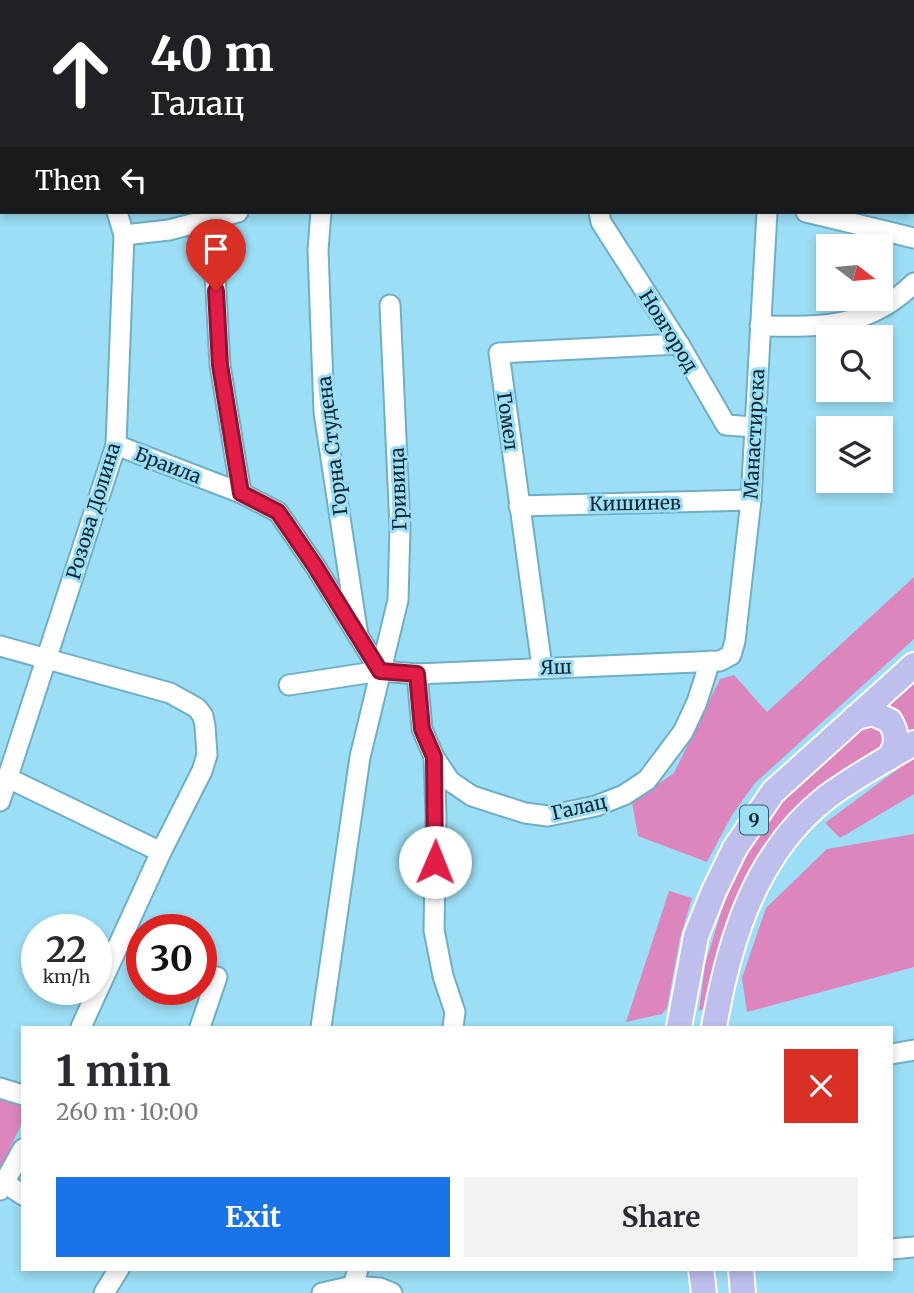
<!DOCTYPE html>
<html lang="en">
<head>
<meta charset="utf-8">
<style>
	body { margin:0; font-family:Merriweather,serif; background:#f2f2f3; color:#2b2b33; height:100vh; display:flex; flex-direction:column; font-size:26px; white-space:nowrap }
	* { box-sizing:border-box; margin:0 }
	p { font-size:23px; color:#7c7c81 }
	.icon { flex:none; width:38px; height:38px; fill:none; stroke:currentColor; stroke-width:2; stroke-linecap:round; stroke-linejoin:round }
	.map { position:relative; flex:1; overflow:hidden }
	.sheet { position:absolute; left:21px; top:1026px; width:872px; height:245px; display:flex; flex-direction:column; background:#fff; border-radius:0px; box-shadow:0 4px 10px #0003 }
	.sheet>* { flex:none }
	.guide { position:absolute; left:0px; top:0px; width:915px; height:214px; box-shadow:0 4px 10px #0003; background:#202124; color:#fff; overflow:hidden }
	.needle { width:46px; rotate:106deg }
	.controls { position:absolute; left:816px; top:234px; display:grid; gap:14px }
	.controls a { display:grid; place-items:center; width:77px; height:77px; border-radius:0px; background:#fff; box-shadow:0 4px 10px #0003; font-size:35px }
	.speed { position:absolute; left:21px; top:914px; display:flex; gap:14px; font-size:35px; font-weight:700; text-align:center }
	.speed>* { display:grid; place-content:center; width:91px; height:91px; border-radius:50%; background:#fff; box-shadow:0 4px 10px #0003; line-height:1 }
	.speed small { font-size:18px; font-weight:400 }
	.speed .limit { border:10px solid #d22; background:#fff; color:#111 }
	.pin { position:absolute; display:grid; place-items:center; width:60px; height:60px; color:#fff; margin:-72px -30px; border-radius:50% 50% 50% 0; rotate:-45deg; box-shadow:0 0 7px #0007 }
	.pin .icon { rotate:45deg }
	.me { position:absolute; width:77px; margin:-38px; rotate:1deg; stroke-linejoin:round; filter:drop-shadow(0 0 5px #0008) }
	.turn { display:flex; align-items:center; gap:24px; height:147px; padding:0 35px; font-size:32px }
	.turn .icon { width:91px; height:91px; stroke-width:2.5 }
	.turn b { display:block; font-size:49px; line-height:60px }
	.then { display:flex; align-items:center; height:66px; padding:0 35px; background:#0003; gap:14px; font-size:26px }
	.round { display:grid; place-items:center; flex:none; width:74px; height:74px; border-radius:0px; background:#f2f2f3 }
	.overview { display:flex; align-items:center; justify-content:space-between; height:119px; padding:0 35px }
	h1 { font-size:42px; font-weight:700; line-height:52px }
	.action { display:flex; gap:14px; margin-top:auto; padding:14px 35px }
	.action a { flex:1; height:80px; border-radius:0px; background:#1a73e8; color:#fff; font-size:28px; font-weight:700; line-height:80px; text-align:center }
	.action a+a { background:#f2f2f3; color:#2b2b33 }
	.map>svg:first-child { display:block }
	.green { fill:#dd85bd }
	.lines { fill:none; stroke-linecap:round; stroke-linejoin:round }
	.minor-casing { stroke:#6fafc6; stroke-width:23 }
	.major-casing { stroke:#fff; stroke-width:28 }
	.minor { stroke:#fff; stroke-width:19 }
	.major { stroke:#bebfec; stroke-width:24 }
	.route-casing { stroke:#92132f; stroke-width:18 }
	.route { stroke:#e11d48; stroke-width:12 }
	.labels { text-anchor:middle; stroke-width:6; stroke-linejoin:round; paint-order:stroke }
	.shield { fill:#9cdef5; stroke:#355c6a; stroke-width:2 }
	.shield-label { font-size:18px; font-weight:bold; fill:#09252e }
	.street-label { font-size:19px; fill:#09252e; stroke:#9cdef5 }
</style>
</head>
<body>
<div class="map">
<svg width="914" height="1293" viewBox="0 0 914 1293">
	<rect width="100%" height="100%" fill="#9cdef5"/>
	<!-- green -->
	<g class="green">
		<path d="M595,0H914V46V2Z"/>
		<path d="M914,577V639L755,783L732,815L707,862L638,836L632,802L674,773L720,679L734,675L767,712Z"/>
		<path d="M914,684V730L796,806L773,837L708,1006L699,1011L705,965L721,912L737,872L780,801Z"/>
		<path d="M914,757V794L840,838L825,823Z"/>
		<path d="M914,834V967L747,1012L742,978L766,908L827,849Z"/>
		<path d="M669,891L692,898L680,938L667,1008L662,1014L626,1022Z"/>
		<path d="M0,1092L23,1100V1120L0,1170Z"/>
	</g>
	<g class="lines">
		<!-- minor casing -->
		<g class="minor-casing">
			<g id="minor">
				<path d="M45,0L46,2"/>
				<path d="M281,0L282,2"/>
				<path d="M460,0L461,2"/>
				<path d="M578,0V2"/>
				<path d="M837,2L838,0"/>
				<path d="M321,212L318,250L324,412L358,636"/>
				<path d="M599,212L601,222L679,344L726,425L754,427"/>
				<path d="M806,212L914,238"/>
				<path d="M212,218L220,365L241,493"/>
				<path d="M124,235L169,230L238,212"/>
				<path d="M760,326C820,327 868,329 914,283"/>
				<path d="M116,445L241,493L278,512L315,566L380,671"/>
				<path d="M519,506L751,500"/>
				<path d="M0,646L170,693L197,708L203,716L205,726L207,755L202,771L161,852L81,1027"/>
				<path d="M542,667L499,353L679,344"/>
				<path d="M417,674L422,729L434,757L450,781L472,796L525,813L548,816L596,806L624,795L647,780L683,732L697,702L710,661"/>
				<path d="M289,685L380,671L417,674L720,661L731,655L735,641L751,500L767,212"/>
				<path d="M434,758L436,816L434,930L443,976L455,1012L453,1027"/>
				<path d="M8,778L161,852"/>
				<path d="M0,801L116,445L124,235L117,212"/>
				<path d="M200,1027L217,977"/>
				<path d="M321,1027L360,757L398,600L400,527L390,305"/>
				<path d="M891,1054L914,1050"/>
				<path d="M0,1088L23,1095"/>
				<path d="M0,1180L23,1195"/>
				<path d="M0,1190L23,1149"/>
				<path d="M891,1249L914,1247"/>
				<path d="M358,1269L353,1286L380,1288L392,1293"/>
				<path d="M104,1293L119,1269"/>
				<path d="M322,1293L353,1286"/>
			</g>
		</g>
		<!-- major casing -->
		<g class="major-casing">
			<g id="major">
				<path d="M856,717L873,713L890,721C898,735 898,745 889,758"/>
				<path d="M679,1027L696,936L714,891L735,848L773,792L914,665"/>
				<path d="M714,1027C729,941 755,853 827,797C854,777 885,760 914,743"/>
				<path d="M701,1269L704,1293"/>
				<path d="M741,1269L743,1293"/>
			</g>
		</g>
		<!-- minor -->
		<use href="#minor" class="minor"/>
		<!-- major -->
		<use href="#major" class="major"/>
	</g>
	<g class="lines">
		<!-- route casing -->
		<g class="route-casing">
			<path id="route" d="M216,291L220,365L241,493L278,512L315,566L380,671L417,674L422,729L434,757L435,862"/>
		</g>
		<!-- route -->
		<use href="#route" class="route"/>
	</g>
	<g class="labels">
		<!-- shield labels -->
		<rect class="shield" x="740" y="805.5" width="28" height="29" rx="5"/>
		<g class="shield-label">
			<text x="754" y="826">9</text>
		</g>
		<!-- street labels -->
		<g class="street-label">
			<text transform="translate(669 331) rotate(58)" y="7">Новгород</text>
			<text transform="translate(508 421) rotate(82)" y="7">Гомел</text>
			<text transform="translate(754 434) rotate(-87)" y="7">Манастирска</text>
			<text transform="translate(332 446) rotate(-97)" y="7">Горна Студена</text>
			<text transform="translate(168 465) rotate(21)" y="7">Браила</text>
			<text transform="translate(398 489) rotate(-92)" y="7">Гривица</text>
			<text transform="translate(635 503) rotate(-1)" y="7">Кишинев</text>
			<text transform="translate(93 511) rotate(-73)" y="7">Розова Долина</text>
			<text transform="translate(556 667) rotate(-2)" y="7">Яш</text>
			<text transform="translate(579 807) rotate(-13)" y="7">Галац</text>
		</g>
	</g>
</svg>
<div class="controls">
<a><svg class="needle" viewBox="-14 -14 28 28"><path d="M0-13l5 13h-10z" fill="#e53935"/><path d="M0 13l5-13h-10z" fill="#7c7c81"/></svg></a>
<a><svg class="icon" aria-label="search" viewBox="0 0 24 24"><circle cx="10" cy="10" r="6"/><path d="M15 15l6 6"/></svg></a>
<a><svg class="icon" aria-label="layers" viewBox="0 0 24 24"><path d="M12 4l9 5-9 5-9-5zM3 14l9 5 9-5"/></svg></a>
</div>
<div class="speed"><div>22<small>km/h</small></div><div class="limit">30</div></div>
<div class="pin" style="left:216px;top:291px;background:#d93025"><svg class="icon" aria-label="arrive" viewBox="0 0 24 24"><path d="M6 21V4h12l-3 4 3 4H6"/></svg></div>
<svg class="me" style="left:435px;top:862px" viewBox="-20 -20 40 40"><circle r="19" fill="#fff"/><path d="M0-13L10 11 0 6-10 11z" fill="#e11d48"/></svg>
<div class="guide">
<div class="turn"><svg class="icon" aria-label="ahead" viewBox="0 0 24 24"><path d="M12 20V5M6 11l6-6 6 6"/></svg><div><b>40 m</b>Галац</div></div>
<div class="then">Then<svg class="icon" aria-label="left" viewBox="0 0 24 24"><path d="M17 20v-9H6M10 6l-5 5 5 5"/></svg></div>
</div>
<section class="sheet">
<div class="overview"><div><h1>1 min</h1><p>260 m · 10:00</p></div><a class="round" style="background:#d93025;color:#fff"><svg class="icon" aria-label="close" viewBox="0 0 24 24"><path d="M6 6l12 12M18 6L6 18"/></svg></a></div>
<div class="action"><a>Exit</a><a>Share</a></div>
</section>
</div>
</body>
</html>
